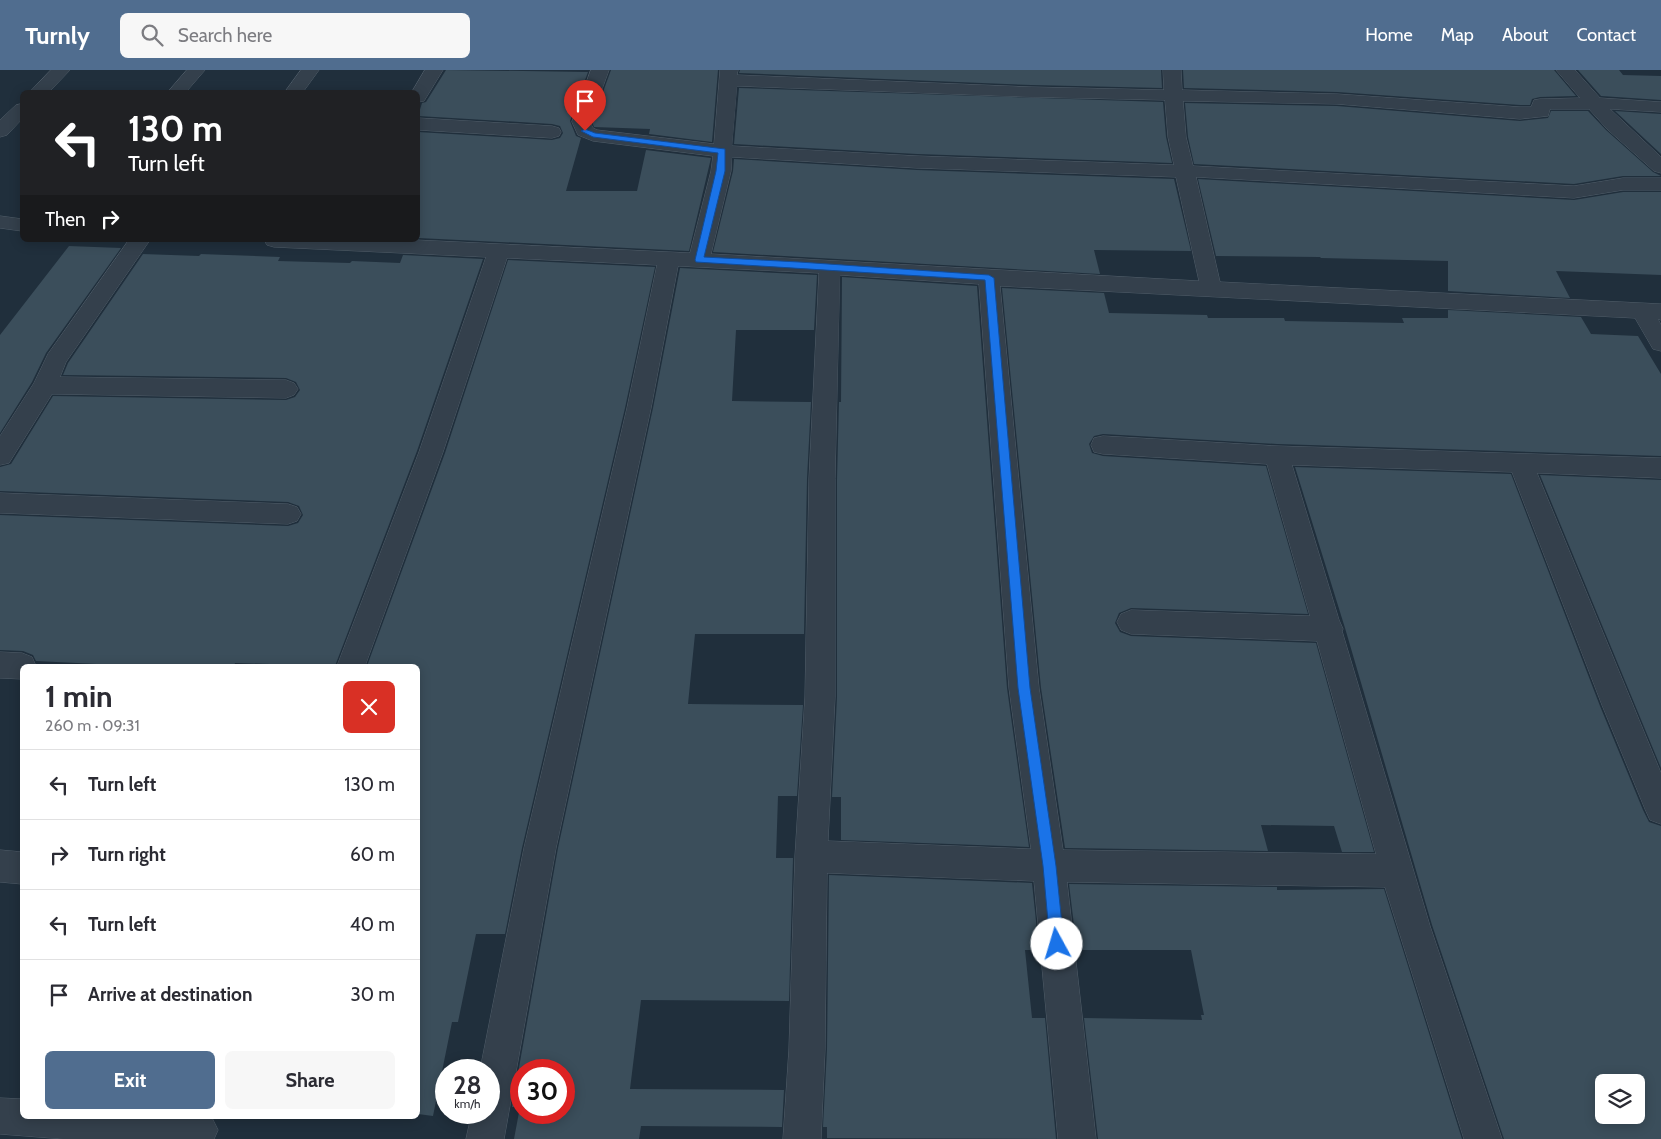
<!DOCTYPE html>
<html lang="en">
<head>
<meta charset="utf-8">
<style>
	body { margin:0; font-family:Cabin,sans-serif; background:#f7f7f7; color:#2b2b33; height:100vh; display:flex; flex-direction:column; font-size:19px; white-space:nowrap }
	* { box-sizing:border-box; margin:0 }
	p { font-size:16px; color:#7c7c81 }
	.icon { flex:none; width:28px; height:28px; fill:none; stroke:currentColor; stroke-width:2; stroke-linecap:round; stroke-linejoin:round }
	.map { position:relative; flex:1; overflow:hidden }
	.drawer { position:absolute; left:20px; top:594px; width:400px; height:455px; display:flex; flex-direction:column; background:#fff; border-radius:8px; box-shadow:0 2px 12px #0003 }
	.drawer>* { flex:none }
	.banner { position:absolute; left:20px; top:20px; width:400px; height:152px; border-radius:8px; box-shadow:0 2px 12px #0003; background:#202124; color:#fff; overflow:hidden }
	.fabs { position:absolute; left:1595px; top:1004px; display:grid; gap:10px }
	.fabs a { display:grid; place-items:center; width:50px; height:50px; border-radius:8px; background:#fff; box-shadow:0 2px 12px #0003; font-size:25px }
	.speed { position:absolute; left:435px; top:989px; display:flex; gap:10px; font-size:25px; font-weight:700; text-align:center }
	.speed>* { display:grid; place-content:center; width:65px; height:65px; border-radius:50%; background:#fff; box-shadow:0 2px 12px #0003; line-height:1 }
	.speed small { font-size:12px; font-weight:400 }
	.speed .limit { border:8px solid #d22; background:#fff; color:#111 }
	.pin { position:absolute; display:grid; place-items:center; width:42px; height:42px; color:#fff; margin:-51px -21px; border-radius:50% 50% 50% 0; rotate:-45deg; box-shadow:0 0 5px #0007 }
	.pin .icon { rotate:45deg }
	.me { position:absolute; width:55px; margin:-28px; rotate:354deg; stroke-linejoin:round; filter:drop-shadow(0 0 4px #0008) }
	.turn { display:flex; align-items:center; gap:18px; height:105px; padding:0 25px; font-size:22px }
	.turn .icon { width:65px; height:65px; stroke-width:2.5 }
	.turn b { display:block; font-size:35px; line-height:42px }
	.then { display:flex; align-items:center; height:48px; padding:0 25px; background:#0003; gap:10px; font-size:19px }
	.round { display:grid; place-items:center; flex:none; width:52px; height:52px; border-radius:8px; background:#f7f7f7 }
	.overview { display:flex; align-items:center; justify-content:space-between; height:85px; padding:0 25px }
	h1 { font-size:30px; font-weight:700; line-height:38px }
	.cta { display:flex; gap:10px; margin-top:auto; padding:10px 25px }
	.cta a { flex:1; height:58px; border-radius:8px; background:#506d8f; color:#fff; font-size:20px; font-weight:700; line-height:58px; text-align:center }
	.cta a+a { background:#f7f7f7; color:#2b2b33 }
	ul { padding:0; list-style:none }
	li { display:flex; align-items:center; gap:15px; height:70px; padding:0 25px; border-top:1px solid #e1e1e2 }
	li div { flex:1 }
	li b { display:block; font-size:19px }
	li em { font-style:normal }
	header { display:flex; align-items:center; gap:30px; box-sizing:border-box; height:70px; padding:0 25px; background:#506d8f; color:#fff }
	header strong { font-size:24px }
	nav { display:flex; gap:28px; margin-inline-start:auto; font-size:18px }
	.search { width:350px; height:45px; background:#f7f7f7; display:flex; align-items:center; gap:12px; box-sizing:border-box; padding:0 18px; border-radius:8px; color:#7c7c81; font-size:19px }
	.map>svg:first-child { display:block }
	.building { fill:#3b4e5b; fill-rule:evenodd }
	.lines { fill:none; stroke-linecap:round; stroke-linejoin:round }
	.minor-casing { stroke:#515e6a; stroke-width:1 }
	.minor { fill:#34404c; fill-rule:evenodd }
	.route { fill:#1a73e8; stroke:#114b97 }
</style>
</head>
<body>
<header>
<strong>Turnly</strong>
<div class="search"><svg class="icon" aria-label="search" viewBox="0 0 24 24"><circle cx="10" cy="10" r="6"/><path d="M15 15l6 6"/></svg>Search here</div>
<nav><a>Home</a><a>Map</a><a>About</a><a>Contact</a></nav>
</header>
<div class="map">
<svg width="1661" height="1069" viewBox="0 0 1661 1069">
	<rect width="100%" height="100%" fill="#202f3c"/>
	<!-- building -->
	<g class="building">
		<path d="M446,0L588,2L570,51L576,66L581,68L566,121H637L646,80L711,88L689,181L418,168V62L552,70L560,68L563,63L560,56L552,54L418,46L422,33L426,32Z"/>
		<path d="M611,0H718L712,72L649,64L650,59L594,57L592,52Z"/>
		<path d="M740,0H1161L1162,18L1031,15L739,3Z"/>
		<path d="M1183,0H1554L1576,26L1540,27L1532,29L1530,35H1520L1337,22L1184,18Z"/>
		<path d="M1578,0H1619L1623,5L1661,6V30L1601,26Z"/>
		<path d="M739,18L1163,32L1166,67L1172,93L917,84L734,74Z"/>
		<path d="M1185,33L1337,36L1520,51L1548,48L1551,41H1588L1606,60L1653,102L1661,106H1623L1574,114L1194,94L1188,67Z"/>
		<path d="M1615,41L1661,44V84Z"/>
		<path d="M734,89L917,100L1174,109L1191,181L1094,180L1100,204L713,182L733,101Z"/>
		<path d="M1198,109L1574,130L1623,122H1661V205L1556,201L1570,228L1448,221V191L1321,188L1320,187L1216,186Z"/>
		<path d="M69,176L121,178L46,283L32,312L0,363V265Z"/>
		<path d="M143,184L199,186L201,184L280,187L278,191L350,193L352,191L400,193L403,185L483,189L417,381L335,596L235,593L234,596H137L36,591L33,585L23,581L0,580V445L288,456L298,453L303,445L299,436L288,432L0,421V397L11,394L53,326L286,330L295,327L300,320L296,312L286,308L63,305L68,293Z"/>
		<path d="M508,190L655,197L625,338L522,778L505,864H476L458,952H452L433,1046L418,1044V596H367L445,383Z"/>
		<path d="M680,198L817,205L814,260H736L732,331L811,332L807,409L804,564H695L688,634L803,635L797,726H778L776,788H793L789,931L641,930L630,1019L784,1020L782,1057L641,1056L639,1069H514L520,1037H512L558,778L653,338ZM521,1000H564V1042H521Z"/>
		<path d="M842,207L977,216L1007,618L1029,777L841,770V727H832L837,627V409L839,332H841Z"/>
		<path d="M1002,218L1104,223L1109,243L1207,245L1208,248H1284L1285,251L1404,253L1402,248H1448V240L1581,247L1591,264L1638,266L1661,304V386L1277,374L1103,364L1094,366L1089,374L1092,383L1103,386L1266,396L1308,544L1131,538L1119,543L1115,553L1120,562L1131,566L1316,573L1374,782H1342L1334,756L1261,755L1268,781L1065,778L1041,618Z"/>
		<path d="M1295,397L1511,404L1600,636L1643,740L1649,752L1661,756V1069H1504L1432,855L1345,558ZM1604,1012H1636V1045H1604Z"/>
		<path d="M1540,405L1661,410V698Z"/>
		<path d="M829,805L1032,813L1039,880H1025L1032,948H1045L1056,1069L827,1068V1057H823L827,979Z"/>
		<path d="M1069,814L1277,817V820L1384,819L1462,1069H1098L1084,948L1202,950L1201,945H1204L1191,880H1077Z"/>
	</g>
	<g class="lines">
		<!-- minor casing -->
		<g class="minor-casing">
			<g id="minor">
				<path d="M51,0H70L49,22H30Z"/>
				<path d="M187,0H205L186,22H168Z"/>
				<path d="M301,0H319L303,22H285Z"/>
				<path d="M425,0H443L424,31L418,32V22H412Z"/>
				<path d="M591,0H609L590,52L593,58L597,60L714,74L720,0H738L737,5L1031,17L1164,20L1163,0H1181L1182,20L1337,24L1520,37H1531L1534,30L1540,29L1580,28L1556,0H1575L1600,28L1661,32V42L1610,39L1661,87V103L1654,101L1607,59L1589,39H1550L1548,46L1520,49L1337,34L1183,31L1186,67L1193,96L1574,116L1623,108H1661V120H1623L1574,128L1196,107L1220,212L1661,234V250L1658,249L1661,255V281L1653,279L1635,248L1000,216L1039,618L1063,780L1376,784L1317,571L1131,564L1121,560L1117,552L1121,544L1131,540L1310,546L1267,394L1103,384L1094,382L1091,375L1094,368L1103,366L1277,376L1661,388V408L1537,403L1661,703V754L1650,750L1645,739L1602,635L1512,402L1292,395L1339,550L1343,559L1342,561L1430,856L1502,1069H1464L1385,817L1067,812L1096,1069H1058L1034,811L827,803L825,979L821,1069H783L789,979L795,786L805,627L809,409L819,203L678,196L651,338L556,778L504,1069H466L472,1042H489V1000H480L524,778L627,338L657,195L507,188L443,382L365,596H337L419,382L486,187L274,177L267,175L264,170H415L690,183L711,101L713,86L593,71L578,65L572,52ZM737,16L1031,27L1165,30L1168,67L1174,95L917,86L732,76ZM732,87L917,98L1176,107L1199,211L711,184L731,101ZM840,205L979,214L1009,618L1031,779L828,771L835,627V409Z"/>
				<path d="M22,34V49L7,65L0,67V50L16,35Z"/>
				<path d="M418,48L552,56L559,58L561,62L559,66L552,68L418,60Z"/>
				<path d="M0,146L22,149V161L0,158Z"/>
				<path d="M129,170H150L66,292L60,307L286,310L294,313L298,319L294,325L286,328L52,324L9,393L0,395V366L34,313L48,284Z"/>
				<path d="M0,423L288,434L297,437L301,444L297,451L288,454L0,443Z"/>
				<path d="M0,582L22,583L32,587L36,596H22V609L0,608Z"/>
				<path d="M0,780L22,782V814L0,812Z"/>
				<path d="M0,1028L22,1029V1046H211L218,1060L214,1069H64L0,1064Z"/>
			</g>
		</g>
		<!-- minor -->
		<use href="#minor" class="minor"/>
	</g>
	<!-- route -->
	<path class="route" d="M585,59L595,63L725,79V101L704,187L799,192L989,205L994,208L1030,618L1056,796L1064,874L1062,879L1057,881L1052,879L1050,874L1043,796L1018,618L985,210L696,192L695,190L716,101L718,83L593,67L581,61Z"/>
</svg>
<div class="fabs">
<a><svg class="icon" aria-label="layers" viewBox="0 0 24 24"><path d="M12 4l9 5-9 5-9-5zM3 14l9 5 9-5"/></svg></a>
</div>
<div class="speed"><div>28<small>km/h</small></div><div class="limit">30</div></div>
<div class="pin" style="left:585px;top:61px;background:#d93025"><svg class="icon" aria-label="arrive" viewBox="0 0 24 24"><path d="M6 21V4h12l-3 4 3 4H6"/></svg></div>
<svg class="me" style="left:1057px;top:874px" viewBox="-20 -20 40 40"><circle r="19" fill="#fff"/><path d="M0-13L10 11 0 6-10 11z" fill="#1a73e8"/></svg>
<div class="banner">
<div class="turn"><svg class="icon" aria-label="left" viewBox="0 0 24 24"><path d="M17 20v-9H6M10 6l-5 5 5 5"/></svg><div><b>130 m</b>Turn left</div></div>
<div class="then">Then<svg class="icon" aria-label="right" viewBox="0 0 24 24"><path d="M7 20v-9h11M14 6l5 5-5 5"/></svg></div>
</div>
<section class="drawer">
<div class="overview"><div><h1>1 min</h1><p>260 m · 09:31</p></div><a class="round" style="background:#d93025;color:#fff"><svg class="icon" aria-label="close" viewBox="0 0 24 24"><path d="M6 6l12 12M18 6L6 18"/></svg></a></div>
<ul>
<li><svg class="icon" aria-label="left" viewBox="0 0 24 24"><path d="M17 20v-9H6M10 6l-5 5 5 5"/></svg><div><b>Turn left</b></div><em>130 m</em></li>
<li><svg class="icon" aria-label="right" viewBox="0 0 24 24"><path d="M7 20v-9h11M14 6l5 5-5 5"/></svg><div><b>Turn right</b></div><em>60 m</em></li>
<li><svg class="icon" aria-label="left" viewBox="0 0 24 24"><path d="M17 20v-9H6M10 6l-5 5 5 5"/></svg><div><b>Turn left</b></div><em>40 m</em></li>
<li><svg class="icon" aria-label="arrive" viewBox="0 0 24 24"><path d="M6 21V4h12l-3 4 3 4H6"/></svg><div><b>Arrive at destination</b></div><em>30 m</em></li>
</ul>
<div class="cta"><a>Exit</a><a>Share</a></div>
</section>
</div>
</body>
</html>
